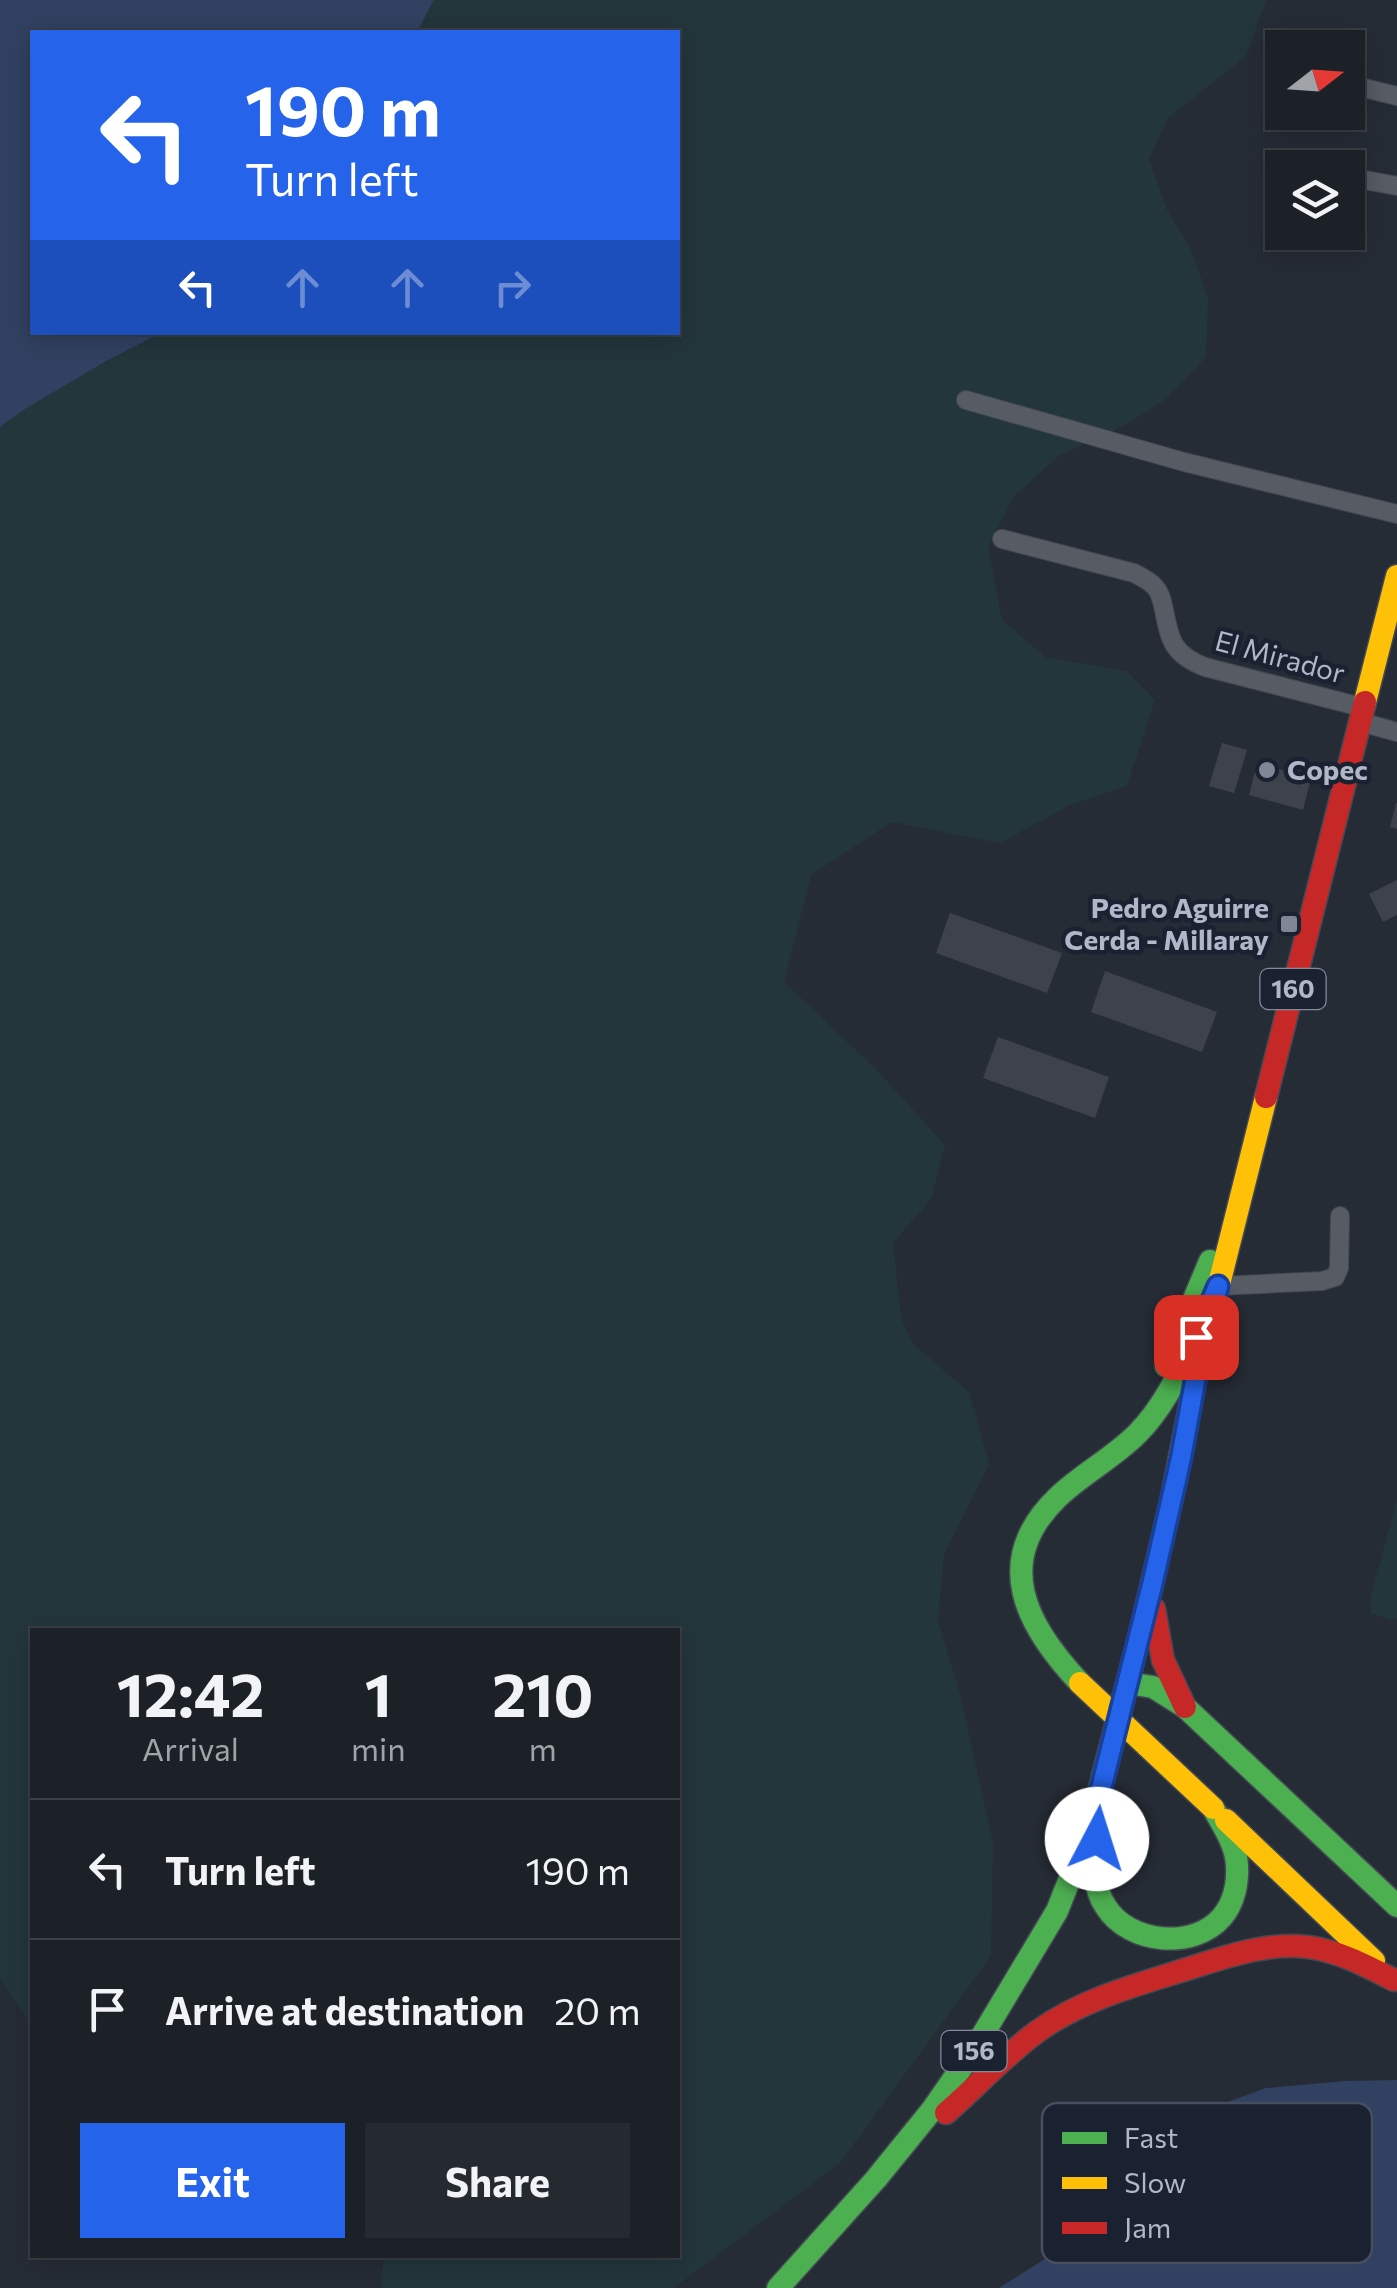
<!DOCTYPE html>
<html lang="en">
<head>
<meta charset="utf-8">
<style>
	body { margin:0; font-family:Commissioner,sans-serif; background:#252930; color:#f1f3f6; height:100vh; display:flex; flex-direction:column; font-size:38px; white-space:nowrap }
	* { box-sizing:border-box; margin:0 }
	p { font-size:32px; color:#a0a3a8 }
	.icon { flex:none; width:55px; height:55px; fill:none; stroke:currentColor; stroke-width:2; stroke-linecap:round; stroke-linejoin:round }
	.map { position:relative; flex:1; overflow:hidden }
	.drawer { position:absolute; left:30px; top:1628px; width:650px; height:630px; display:flex; flex-direction:column; background:#1c2128; border-radius:0px; box-shadow:0 5px 25px #0003,0 0 0 2px #3a3e45 }
	.drawer>* { flex:none }
	.banner { position:absolute; left:30px; top:30px; width:650px; height:305px; border-radius:0px; box-shadow:0 5px 25px #0003,0 0 0 2px #3a3e45; background:#2563eb; color:#fff; overflow:hidden }
	.needle { width:65px; rotate:73deg }
	.buttons { position:absolute; left:1265px; top:30px; display:grid; gap:20px }
	.buttons a { display:grid; place-items:center; width:100px; height:100px; border-radius:0px; background:#1c2128; box-shadow:0 5px 25px #0003,0 0 0 2px #3a3e45; font-size:50px }
	.pin { position:absolute; display:grid; place-items:center; width:85px; height:85px; color:#fff; margin:-42px; border-radius:20px; box-shadow:0 5px 15px #0006 }
	.me { position:absolute; width:110px; margin:-55px; rotate:5deg; stroke-linejoin:round; filter:drop-shadow(0 0 8px #0008) }
	.turn { display:flex; align-items:center; gap:35px; height:210px; padding:0 50px; font-size:45px }
	.turn .icon { width:130px; height:130px; stroke-width:2.5 }
	.turn b { display:block; font-size:70px; line-height:85px }
	.lanes { display:flex; align-items:center; height:95px; padding:0 50px; background:#0003; justify-content:center; gap:50px; direction:ltr }
	.lanes .off { opacity:.35 }
	.eta { display:flex; justify-content:space-evenly; align-items:center; height:170px; text-align:center }
	.eta b { font-size:60px; font-weight:700; line-height:70px }
	.button { display:flex; gap:20px; margin-top:auto; padding:20px 50px }
	.button a { flex:1; height:115px; border-radius:0px; background:#2563eb; color:#fff; font-size:40px; font-weight:700; line-height:115px; text-align:center }
	.button a+a { background:#252930; color:#f1f3f6 }
	ul { padding:0; list-style:none }
	li { display:flex; align-items:center; gap:30px; height:140px; padding:0 50px; border-top:2px solid #3a3e45 }
	li div { flex:1 }
	li b { display:block; font-size:38px }
	li em { font-style:normal }
	.map>svg:first-child { display:block }
	.green { fill:#23363c }
	.water { fill:#314161 }
	.building { fill:#3e424c }
	.lines { fill:none; stroke-linecap:round; stroke-linejoin:round }
	.street-casing { stroke:#43474f; stroke-width:20 }
	.fast-casing { stroke:#434953; stroke-width:25 }
	.slow-casing { stroke:#434953; stroke-width:25 }
	.jam-casing { stroke:#434953; stroke-width:25 }
	.street { stroke:#565b64; stroke-width:18 }
	.fast { stroke:#4caf50; stroke-width:22 }
	.slow { stroke:#ffc107; stroke-width:22 }
	.jam { stroke:#c62828; stroke-width:22 }
	.slow-bridge-casing { stroke:#434851; stroke-width:25; stroke-linecap:butt }
	.slow-bridge { stroke:#ffc107; stroke-width:22 }
	.route-casing { stroke:#184099; stroke-width:25 }
	.route { stroke:#2563eb; stroke-width:18 }
	.poi-dot { fill:#7f8695; stroke:#1a2131; stroke-width:4 }
	.labels { text-anchor:middle; stroke-width:9; stroke-linejoin:round; paint-order:stroke }
	.shield { fill:#1a2131; stroke:#828a9b; stroke-width:2.5 }
	.shield-label { font-size:25px; font-weight:bold; fill:#afb7c8 }
	.street-label { font-size:28px; fill:#afb7c8; stroke:#1a2131 }
	.poi-label { font-size:28px; font-weight:bold; fill:#afb7c8; stroke:#1a2131; text-anchor:start }
	.key { fill:#1a2131; stroke:#474e5e; stroke-width:2.5 }
	.key-label { font-size:28px; fill:#afb7c8 }
</style>
</head>
<body>
<div class="map">
<svg width="1397" height="2288" viewBox="0 0 1397 2288">
	<rect width="100%" height="100%" fill="#262c36"/>
	<!-- green -->
	<g class="green">
		<path d="M434,0H1266L1246,56L1168,118L1149,159L1167,210L1191,250L1208,298L1206,357L1166,399L1122,427L1060,455L1014,496L988,548L1002,620L1045,657L1126,671L1155,700L1127,786L1072,804L1000,843L892,822L811,875L784,982L874,1067L945,1145L931,1199L893,1243L901,1317L912,1343L969,1392L989,1464L944,1554L938,1621L960,1694L993,1843L991,1956L840,2163L674,2288H381L384,2255H678V1630H32V2025L0,1979V427L25,409L108,360L161,333L678,332V32H417Z"/>
		<path d="M1397,1500V1618L1391,1620L1371,1613L1370,1600Z"/>
	</g>
	<!-- water -->
	<g class="water">
		<path d="M0,0H434L417,32H32V332L161,333L108,360L25,409L0,427Z"/>
		<path d="M1397,2080V2288H999L1051,2255L1087,2223L1128,2194L1151,2164L1178,2137L1200,2118L1225,2103L1266,2088L1346,2081Z"/>
	</g>
	<!-- building -->
	<g class="building">
		<path d="M1222,743L1247,750L1234,793L1209,786Z"/>
		<path d="M1257,763L1311,778L1303,810L1249,795Z"/>
		<path d="M1396,803H1397V829L1390,827Z"/>
		<path d="M1397,880V915L1383,922L1369,894Z"/>
		<path d="M950,913L1062,953L1047,993L936,953Z"/>
		<path d="M1105,971L1217,1012L1202,1052L1091,1012Z"/>
		<path d="M998,1037L1109,1077L1095,1118L983,1078Z"/>
	</g>
	<g class="lines">
		<!-- street casing -->
		<g class="street-casing">
			<g id="street">
				<path d="M1348,84L1397,96"/>
				<path d="M1283,164L1300,168"/>
				<path d="M1348,177L1397,186"/>
				<path d="M966,400L1184,462L1397,514"/>
				<path d="M1002,539L1134,573C1141,577 1149,580 1155,587C1161,593 1162,602 1164,610C1170,642 1174,655 1205,667L1365,708"/>
				<path d="M1361,722L1397,732"/>
				<path d="M1218,1286L1322,1281L1335,1277L1339,1268L1340,1216"/>
			</g>
		</g>
		<!-- fast casing -->
		<g class="fast-casing">
			<g id="fast">
				<path d="M1166,1366L1210,1261"/>
				<path d="M1080,1683C1026,1626 991,1561 1058,1497C1082,1474 1113,1458 1137,1434C1161,1410 1176,1380 1190,1350"/>
				<path d="M1128,1683L1153,1687L1185,1707L1397,1906"/>
				<path d="M1097,1839C1094,1862 1092,1887 1106,1907C1129,1944 1194,1950 1222,1917C1234,1903 1238,1883 1237,1865C1236,1845 1223,1825 1213,1808"/>
				<path d="M778,2288L876,2179L932,2110L973,2051L1057,1911L1088,1833L1139,1638"/>
			</g>
		</g>
		<!-- slow casing -->
		<g class="slow-casing">
			<g id="slow">
				<path d="M1365,702L1397,576"/>
				<path d="M1139,1638L1171,1502L1196,1376L1266,1097"/>
				<path d="M1226,1820L1374,1961"/>
			</g>
		</g>
		<!-- jam casing -->
		<g class="jam-casing">
			<g id="jam">
				<path d="M1266,1097L1365,702"/>
				<path d="M1154,1609L1163,1660L1185,1707"/>
				<path d="M946,2113C977,2086 1005,2055 1038,2031C1083,1999 1136,1985 1187,1969C1226,1957 1266,1942 1308,1947C1339,1951 1367,1966 1394,1980"/>
			</g>
		</g>
		<!-- street -->
		<use href="#street" class="street"/>
		<!-- fast -->
		<use href="#fast" class="fast"/>
		<!-- slow -->
		<use href="#slow" class="slow"/>
		<!-- jam -->
		<use href="#jam" class="jam"/>
		<!-- slow-bridge casing -->
		<g class="slow-bridge-casing">
			<path id="slow-bridge" d="M1080,1683L1213,1808"/>
		</g>
		<!-- slow-bridge -->
		<use href="#slow-bridge" class="slow-bridge"/>
	</g>
	<g class="lines">
		<!-- route casing -->
		<g class="route-casing">
			<path id="route" d="M1097,1839V1805L1153,1581L1181,1458L1196,1376L1218,1286L1196,1337"/>
		</g>
		<!-- route -->
		<use href="#route" class="route"/>
	</g>
	<!-- markers -->
	<g class="poi-dot">
		<circle cx="1267" cy="770" r="10"/>
		<rect x="1279" y="914" width="20" height="20" rx="5"/>
	</g>
	<g class="labels">
		<!-- shield labels -->
		<g class="shield">
			<rect x="1260.5" y="969" width="65" height="40" rx="8"/>
			<rect x="941.5" y="2031" width="65" height="40" rx="8"/>
		</g>
		<g class="shield-label">
			<text x="1293" y="998">160</text>
			<text x="974" y="2060">156</text>
		</g>
		<!-- street labels -->
		<g class="street-label">
			<text transform="translate(1280 657) rotate(15)" y="10">El Mirador</text>
		</g>
		<!-- poi labels -->
		<g class="poi-label">
			<text x="1287" y="780">Copec</text>
			<text x="1269" y="918" text-anchor="end">Pedro Aguirre<tspan x="1269" dy="32">Cerda - Millaray</tspan></text>
		</g>
	</g>
	<!-- legend -->
	<rect x="1042" y="2103" width="330" height="160" rx="15" class="key"/>
	<rect x="1062" y="2132" width="45" height="12" fill="#4caf50"/>
	<rect x="1062" y="2177" width="45" height="12" fill="#ffc107"/>
	<rect x="1062" y="2222" width="45" height="12" fill="#c62828"/>
	<g class="key-label">
		<text x="1124" y="2148">Fast</text>
		<text x="1124" y="2193">Slow</text>
		<text x="1124" y="2238">Jam</text>
	</g>
</svg>
<div class="buttons">
<a><svg class="needle" viewBox="-14 -14 28 28"><path d="M0-13l5 13h-10z" fill="#e53935"/><path d="M0 13l5-13h-10z" fill="#a0a3a8"/></svg></a>
<a><svg class="icon" aria-label="layers" viewBox="0 0 24 24"><path d="M12 4l9 5-9 5-9-5zM3 14l9 5 9-5"/></svg></a>
</div>
<div class="pin" style="left:1196px;top:1337px;background:#d93025"><svg class="icon" aria-label="arrive" viewBox="0 0 24 24"><path d="M6 21V4h12l-3 4 3 4H6"/></svg></div>
<svg class="me" style="left:1097px;top:1839px" viewBox="-20 -20 40 40"><circle r="19" fill="#fff"/><path d="M0-13L10 11 0 6-10 11z" fill="#2563eb"/></svg>
<div class="banner">
<div class="turn"><svg class="icon" aria-label="left" viewBox="0 0 24 24"><path d="M17 20v-9H6M10 6l-5 5 5 5"/></svg><div><b>190 m</b>Turn left</div></div>
<div class="lanes"><svg class="icon" aria-label="left" viewBox="0 0 24 24"><path d="M17 20v-9H6M10 6l-5 5 5 5"/></svg><svg class="icon off" aria-label="ahead" viewBox="0 0 24 24"><path d="M12 20V5M6 11l6-6 6 6"/></svg><svg class="icon off" aria-label="ahead" viewBox="0 0 24 24"><path d="M12 20V5M6 11l6-6 6 6"/></svg><svg class="icon off" aria-label="right" viewBox="0 0 24 24"><path d="M7 20v-9h11M14 6l5 5-5 5"/></svg></div>
</div>
<section class="drawer">
<div class="eta">
<div><b>12:42</b><p>Arrival</p></div>
<div><b>1</b><p>min</p></div>
<div><b>210</b><p>m</p></div>
</div>
<ul>
<li><svg class="icon" aria-label="left" viewBox="0 0 24 24"><path d="M17 20v-9H6M10 6l-5 5 5 5"/></svg><div><b>Turn left</b></div><em>190 m</em></li>
<li><svg class="icon" aria-label="arrive" viewBox="0 0 24 24"><path d="M6 21V4h12l-3 4 3 4H6"/></svg><div><b>Arrive at destination</b></div><em>20 m</em></li>
</ul>
<div class="button"><a>Exit</a><a>Share</a></div>
</section>
</div>
</body>
</html>
